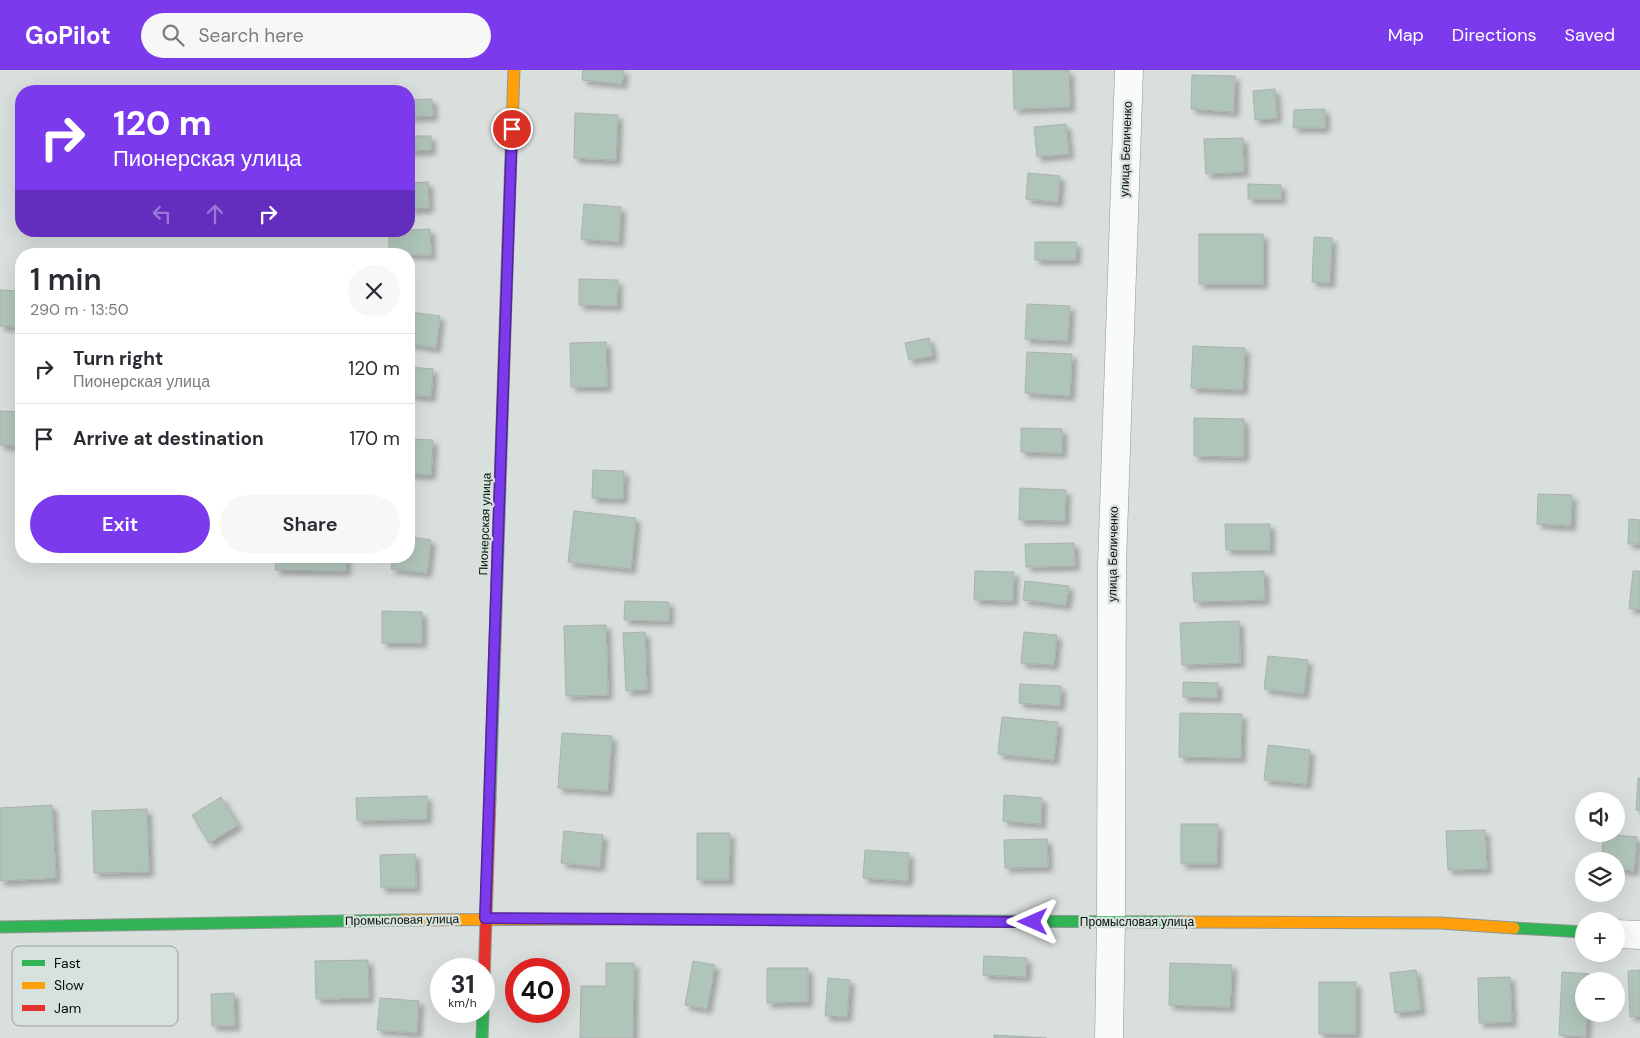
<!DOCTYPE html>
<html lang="en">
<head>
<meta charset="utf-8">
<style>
	body { margin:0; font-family:"DM Sans",sans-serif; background:#f7f7f7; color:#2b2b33; height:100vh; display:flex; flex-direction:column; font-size:19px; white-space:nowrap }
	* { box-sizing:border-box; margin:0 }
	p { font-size:16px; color:#7c7c81 }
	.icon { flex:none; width:28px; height:28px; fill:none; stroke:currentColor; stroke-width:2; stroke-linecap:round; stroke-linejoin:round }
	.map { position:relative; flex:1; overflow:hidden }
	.panel { position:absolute; left:15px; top:178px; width:400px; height:315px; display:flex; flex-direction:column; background:#fff; border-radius:20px; box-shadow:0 5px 20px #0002 }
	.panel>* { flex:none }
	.hud { position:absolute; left:15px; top:15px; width:400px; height:152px; border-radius:20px; box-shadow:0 5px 20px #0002; background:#7c3aed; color:#fff; overflow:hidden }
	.fabs { position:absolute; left:1575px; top:722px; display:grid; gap:10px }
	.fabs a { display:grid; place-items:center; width:50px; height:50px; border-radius:50%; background:#fff; box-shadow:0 5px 20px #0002; font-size:25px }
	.speed { position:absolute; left:430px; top:888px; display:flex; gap:10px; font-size:25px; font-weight:700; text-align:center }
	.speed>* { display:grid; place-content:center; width:65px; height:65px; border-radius:50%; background:#fff; box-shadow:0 5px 20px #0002; line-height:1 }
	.speed small { font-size:12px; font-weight:400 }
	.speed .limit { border:8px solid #d22; background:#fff; color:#111 }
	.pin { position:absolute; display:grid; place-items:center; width:42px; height:42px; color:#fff; margin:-21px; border:2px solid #fff; border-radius:50%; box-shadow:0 1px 5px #0007 }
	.me { position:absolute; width:55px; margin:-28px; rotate:270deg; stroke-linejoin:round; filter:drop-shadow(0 0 4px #0008) }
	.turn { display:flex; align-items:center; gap:18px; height:105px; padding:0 15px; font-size:22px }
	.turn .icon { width:65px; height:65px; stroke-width:2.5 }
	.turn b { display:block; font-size:35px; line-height:42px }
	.lanes { display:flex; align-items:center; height:48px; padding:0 15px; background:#0003; justify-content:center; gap:25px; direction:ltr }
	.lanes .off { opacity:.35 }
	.round { display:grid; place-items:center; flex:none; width:52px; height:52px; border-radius:26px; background:#f7f7f7 }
	.summary { display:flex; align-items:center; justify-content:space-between; height:85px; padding:0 15px }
	h1 { font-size:30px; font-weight:600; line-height:38px }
	.button { display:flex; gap:10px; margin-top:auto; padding:10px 15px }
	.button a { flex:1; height:58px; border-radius:30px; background:#7c3aed; color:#fff; font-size:20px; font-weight:600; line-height:58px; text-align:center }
	.button a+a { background:#f7f7f7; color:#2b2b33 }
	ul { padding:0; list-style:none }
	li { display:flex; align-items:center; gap:15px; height:70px; padding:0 15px; border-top:1px solid #e1e1e2 }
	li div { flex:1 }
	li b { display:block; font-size:19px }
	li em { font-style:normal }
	header { display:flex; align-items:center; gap:30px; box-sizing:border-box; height:70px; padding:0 25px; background:#7c3aed; color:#fff }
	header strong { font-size:24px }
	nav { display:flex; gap:28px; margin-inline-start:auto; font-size:18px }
	.search { width:350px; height:45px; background:#f7f7f7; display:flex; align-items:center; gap:12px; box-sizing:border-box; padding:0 18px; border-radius:28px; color:#7c7c81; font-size:19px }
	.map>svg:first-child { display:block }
	.building { fill:#b0c5ba; stroke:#acb1ae; filter:url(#shadow) }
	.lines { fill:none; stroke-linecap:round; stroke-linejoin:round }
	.street-casing { stroke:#919693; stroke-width:29 }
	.fast-casing { stroke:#919693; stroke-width:13 }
	.slow-casing { stroke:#919693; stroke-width:13 }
	.jam-casing { stroke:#919693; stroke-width:13 }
	.street { stroke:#f9fafa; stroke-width:28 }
	.fast { stroke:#30b455; stroke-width:11 }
	.slow { stroke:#ff9f0a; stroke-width:11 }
	.jam { stroke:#e5322d; stroke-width:11 }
	.route-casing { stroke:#51269a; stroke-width:12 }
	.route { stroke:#7c3aed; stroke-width:9 }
	.labels { text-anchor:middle; stroke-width:4.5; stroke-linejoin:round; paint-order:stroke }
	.street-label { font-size:12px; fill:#090d0b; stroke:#d6e2db }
	.key { fill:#d6e2db; stroke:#98a29d; stroke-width:1 }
	.key-label { font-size:14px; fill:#090d0b }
</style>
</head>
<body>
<header>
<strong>GoPilot</strong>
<div class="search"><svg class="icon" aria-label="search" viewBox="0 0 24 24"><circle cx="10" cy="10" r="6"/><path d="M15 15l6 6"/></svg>Search here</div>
<nav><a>Map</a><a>Directions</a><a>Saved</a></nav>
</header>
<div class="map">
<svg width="1640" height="968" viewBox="0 0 1640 968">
	<defs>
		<filter id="shadow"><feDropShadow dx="4.5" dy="4.5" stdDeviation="2.5" flood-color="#0004"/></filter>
	</defs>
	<rect width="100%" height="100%" fill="#d9dfdc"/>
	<!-- building -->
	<g class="building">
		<path d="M583,0H624L622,14L582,10Z"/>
		<path d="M1013,0H1069L1070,37L1014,39Z"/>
		<path d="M1192,5L1235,6L1234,42L1191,39Z"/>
		<path d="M1275,19L1277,48L1255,50L1253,21Z"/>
		<path d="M432,29L433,46L409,47V30Z"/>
		<path d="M1325,39V58H1293L1294,40Z"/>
		<path d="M575,43L618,45L616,90L574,88Z"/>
		<path d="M1066,54L1069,84L1037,87L1034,57Z"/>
		<path d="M409,66H431V80L409,81Z"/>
		<path d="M1243,68L1244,102L1206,104L1204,69Z"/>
		<path d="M1028,103L1060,106L1058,132L1026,129Z"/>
		<path d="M428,112L429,138L409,139V113Z"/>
		<path d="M1248,114L1281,115V129H1248Z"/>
		<path d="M584,134L621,137L619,172L581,169Z"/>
		<path d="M430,159L431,185L389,184V161Z"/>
		<rect x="1199" y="164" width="64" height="50"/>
		<path d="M1314,167L1332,168L1330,213L1312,212Z"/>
		<rect x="1035" y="172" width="41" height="18"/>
		<path d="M579,209L618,210L617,236L579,235Z"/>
		<path d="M0,220L19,221L17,257L0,256Z"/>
		<path d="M1027,234L1070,236L1068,271L1025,269Z"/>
		<path d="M409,242L440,246L436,278L409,274Z"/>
		<path d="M929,268L933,286L909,290L905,273Z"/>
		<path d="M606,272L607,317H571L570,273Z"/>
		<path d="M1193,276L1245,278L1243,320L1191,318Z"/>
		<path d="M1027,282L1072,284L1070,326L1025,323Z"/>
		<path d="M409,297L433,299L431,327L409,325Z"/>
		<path d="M0,341L21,342V376L0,375Z"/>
		<path d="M1194,348L1244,349V387L1194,386Z"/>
		<path d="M1021,358L1062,359V383L1021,382Z"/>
		<path d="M409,369L433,370L431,405L409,404Z"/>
		<path d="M593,400L624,401L623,429L592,428Z"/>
		<path d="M1020,418L1066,420L1065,451L1019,450Z"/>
		<path d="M1538,424L1572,425L1571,456L1537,454Z"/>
		<path d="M574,441L636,448L631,499L568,492Z"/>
		<path d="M1629,449L1640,450V474H1628Z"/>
		<path d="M1225,454H1270V480H1226Z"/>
		<path d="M409,467L431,470L427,503L391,499L393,486H409Z"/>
		<path d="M1074,473L1075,496L1026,497L1025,474Z"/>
		<path d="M276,486H346V501L275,500Z"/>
		<path d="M975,501L1014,502L1013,531L974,530Z"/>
		<path d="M1264,501L1265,530L1194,532L1192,503Z"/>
		<path d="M1633,501H1640V539H1629Z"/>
		<path d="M1025,511L1069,516L1066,535L1023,530Z"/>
		<path d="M625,531L669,532V551L624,550Z"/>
		<path d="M382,541L422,542V573H382Z"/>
		<path d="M1239,551L1240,593L1182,595L1180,553Z"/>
		<path d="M606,555L608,625L566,626L564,556Z"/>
		<path d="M645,562L647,620L626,621L623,563Z"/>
		<path d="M1024,562L1057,565L1054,595L1021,593Z"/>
		<path d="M1268,586L1308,590L1304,624L1264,619Z"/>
		<path d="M1183,612L1218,613L1217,628L1183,627Z"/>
		<path d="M1020,614L1061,616L1060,636L1019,633Z"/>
		<path d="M1180,643L1242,644L1241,688L1179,687Z"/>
		<path d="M1002,647L1058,652L1054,690L998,684Z"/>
		<path d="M562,663L612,666L608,721L558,718Z"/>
		<path d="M1268,675L1310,680L1307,714L1264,710Z"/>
		<path d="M1638,708H1640V741L1636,740Z"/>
		<path d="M1004,725L1042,728L1041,754L1003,751Z"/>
		<path d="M427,726V749L357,751L356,728Z"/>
		<path d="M221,727L238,755L209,773L192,745Z"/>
		<path d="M52,735L56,808L0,811V738Z"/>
		<path d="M147,739L149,802L94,803L92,741Z"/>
		<path d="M1181,754H1218L1217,794H1181Z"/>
		<path d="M1485,760L1487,799L1448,800L1446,761Z"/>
		<path d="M564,761L603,765L600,797L561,793Z"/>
		<path d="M697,763H730L729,810H697Z"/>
		<path d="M1604,764L1637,767L1634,801L1616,799V791H1601Z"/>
		<path d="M1047,769L1048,797L1005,798L1004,770Z"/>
		<path d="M865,780L909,783L908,811L863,808Z"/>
		<path d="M415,784L416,818H381L380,785Z"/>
		<path d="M984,886L1027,888L1026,907L983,905Z"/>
		<path d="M368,890L369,928L316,929L315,891Z"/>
		<path d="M693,891L715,895L707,939L685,935Z"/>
		<path d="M606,893H634L633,968H580L581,916H606Z"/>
		<path d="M1170,893L1232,895L1230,937L1169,935Z"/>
		<path d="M767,898H808V932L767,933Z"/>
		<path d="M1416,900L1421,940L1395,943L1390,903Z"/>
		<path d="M1640,900V946L1630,947L1628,901Z"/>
		<path d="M1562,902L1589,904L1588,911H1584V944H1587L1586,967L1559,965Z"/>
		<path d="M1510,907L1512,952L1479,953L1478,908Z"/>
		<path d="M828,908L850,910L847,947L825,946Z"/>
		<rect x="1319" y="912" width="37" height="52"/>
		<path d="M234,923L235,956H212L211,924Z"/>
		<path d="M380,928L419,931L417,963L377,960Z"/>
		<path d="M994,965L1046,968H994Z"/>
	</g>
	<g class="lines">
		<!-- street casing -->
		<g class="street-casing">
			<g id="street">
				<path d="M1616,864L1640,865"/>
				<path d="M1109,968L1111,852L1112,495L1129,0"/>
			</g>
		</g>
		<!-- fast casing -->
		<g class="fast-casing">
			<g id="fast">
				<path d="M490,729L506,229"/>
				<path d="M613,849L1181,852"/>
				<path d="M0,857L403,850"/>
				<path d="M1514,858L1584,862"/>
				<path d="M482,968L483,941"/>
			</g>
		</g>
		<!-- slow casing -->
		<g class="slow-casing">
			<g id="slow">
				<path d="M506,229L514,0"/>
				<path d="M403,850L613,849"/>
				<path d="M1181,852L1440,853L1514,858"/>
			</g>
		</g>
		<!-- jam casing -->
		<g class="jam-casing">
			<path id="jam" d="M484,910L490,729"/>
		</g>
		<!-- street -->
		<use href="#street" class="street"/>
		<!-- fast -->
		<use href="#fast" class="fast"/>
		<!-- slow -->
		<use href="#slow" class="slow"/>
		<!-- jam -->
		<use href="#jam" class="jam"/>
	</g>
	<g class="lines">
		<!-- route casing -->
		<g class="route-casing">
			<path id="route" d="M512,59L485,848L1033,852"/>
		</g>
		<!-- route -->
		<use href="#route" class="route"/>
	</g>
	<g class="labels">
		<!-- street labels -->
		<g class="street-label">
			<text transform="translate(1126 79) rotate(-88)" y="4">улица Беличенко</text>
			<text transform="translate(485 454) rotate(-88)" y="4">Пионерская улица</text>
			<text transform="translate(1113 484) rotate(-89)" y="4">улица Беличенко</text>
			<text transform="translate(402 850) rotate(-1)" y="4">Промысловая улица</text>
			<text x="1137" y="856">Промысловая улица</text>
		</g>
	</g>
	<!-- legend -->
	<rect x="12" y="876" width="166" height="80" rx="8" class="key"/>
	<rect x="22" y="890" width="23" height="6" fill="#30b455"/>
	<rect x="22" y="912" width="23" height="7" fill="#ff9f0a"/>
	<rect x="22" y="935" width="23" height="6" fill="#e5322d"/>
	<g class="key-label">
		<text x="54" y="898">Fast</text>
		<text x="54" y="920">Slow</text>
		<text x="54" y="943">Jam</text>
	</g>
</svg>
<div class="fabs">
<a><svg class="icon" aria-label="sound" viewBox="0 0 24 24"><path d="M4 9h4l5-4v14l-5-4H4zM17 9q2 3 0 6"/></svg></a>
<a><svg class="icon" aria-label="layers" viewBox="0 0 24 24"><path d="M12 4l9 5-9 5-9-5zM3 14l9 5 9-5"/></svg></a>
<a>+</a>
<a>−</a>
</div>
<div class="speed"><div>31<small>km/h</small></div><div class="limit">40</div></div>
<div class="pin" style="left:512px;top:59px;background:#d93025"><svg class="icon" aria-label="arrive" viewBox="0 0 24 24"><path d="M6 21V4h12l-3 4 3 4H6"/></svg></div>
<svg class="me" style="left:1033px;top:852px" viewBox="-20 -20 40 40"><path d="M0-17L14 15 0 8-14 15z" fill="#7c3aed" stroke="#fff" stroke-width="4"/></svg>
<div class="hud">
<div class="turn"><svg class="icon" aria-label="right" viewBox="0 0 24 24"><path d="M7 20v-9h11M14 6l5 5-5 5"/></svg><div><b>120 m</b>Пионерская улица</div></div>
<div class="lanes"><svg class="icon off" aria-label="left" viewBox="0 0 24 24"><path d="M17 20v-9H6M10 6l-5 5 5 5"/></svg><svg class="icon off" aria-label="ahead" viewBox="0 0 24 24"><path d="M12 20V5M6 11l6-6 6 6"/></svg><svg class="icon" aria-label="right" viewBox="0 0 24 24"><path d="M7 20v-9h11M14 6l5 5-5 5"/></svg></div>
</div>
<section class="panel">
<div class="summary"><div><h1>1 min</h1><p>290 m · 13:50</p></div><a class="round"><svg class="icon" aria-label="close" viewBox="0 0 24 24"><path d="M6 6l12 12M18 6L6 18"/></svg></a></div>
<ul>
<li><svg class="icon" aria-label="right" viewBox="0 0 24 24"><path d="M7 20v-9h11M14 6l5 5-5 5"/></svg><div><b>Turn right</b><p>Пионерская улица</p></div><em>120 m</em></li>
<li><svg class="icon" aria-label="arrive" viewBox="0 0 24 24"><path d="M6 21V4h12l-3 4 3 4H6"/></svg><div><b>Arrive at destination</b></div><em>170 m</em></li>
</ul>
<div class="button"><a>Exit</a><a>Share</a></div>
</section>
</div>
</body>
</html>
